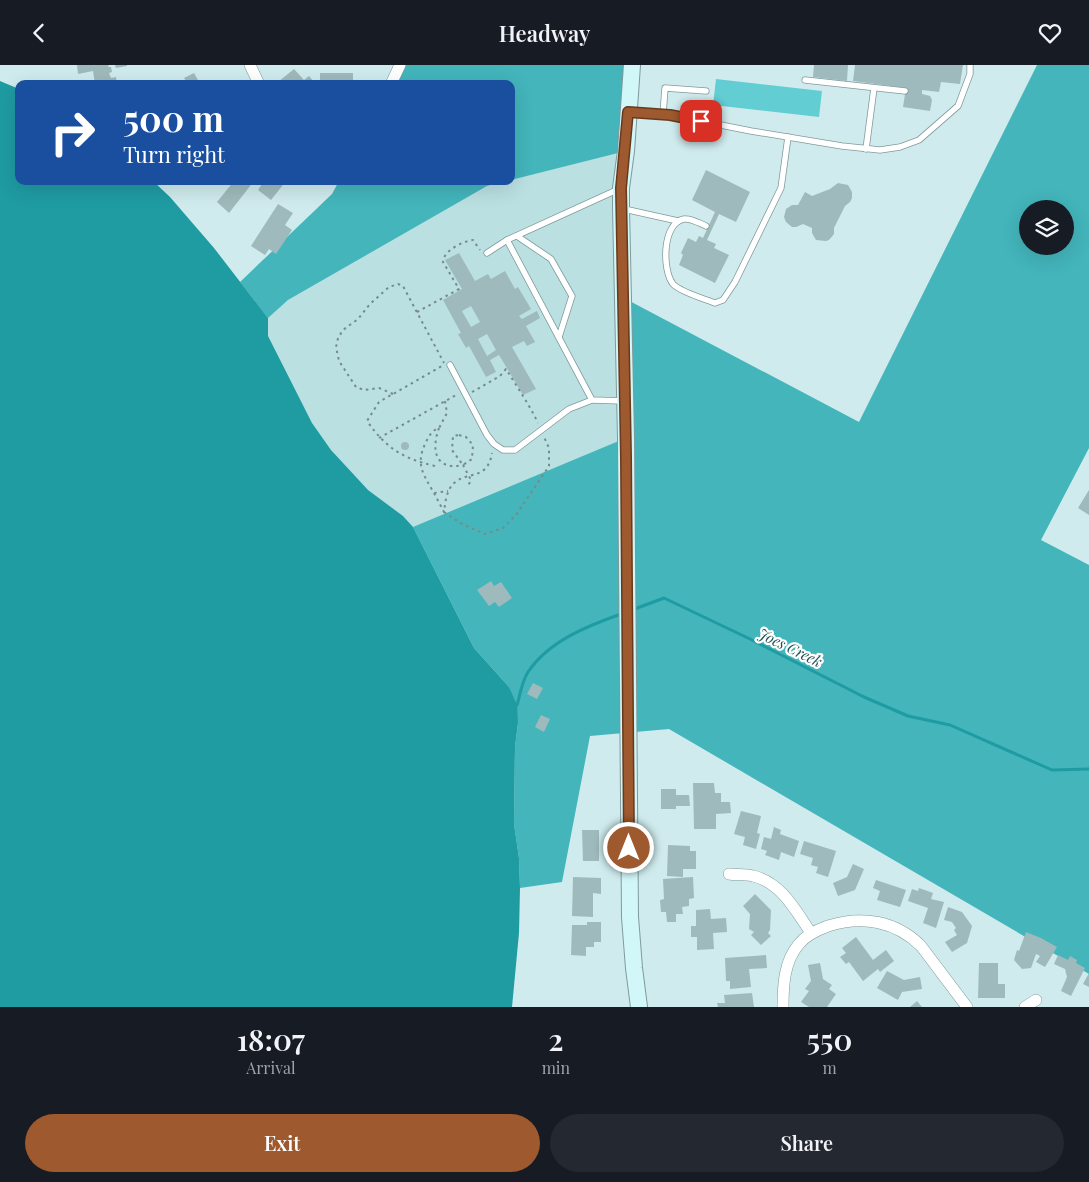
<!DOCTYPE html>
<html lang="en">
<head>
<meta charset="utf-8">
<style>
	body { margin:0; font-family:"Playfair Display",serif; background:#242831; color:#f1f3f6; height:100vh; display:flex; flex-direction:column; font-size:19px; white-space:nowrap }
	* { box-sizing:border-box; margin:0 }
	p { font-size:16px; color:#9ea1a6 }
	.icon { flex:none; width:28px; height:28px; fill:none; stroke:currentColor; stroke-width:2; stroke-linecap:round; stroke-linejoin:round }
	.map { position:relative; height:942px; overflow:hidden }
	.sheet { display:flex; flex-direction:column; background:#171b24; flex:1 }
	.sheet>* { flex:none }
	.hud { position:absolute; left:15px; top:15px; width:500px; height:105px; border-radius:10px; box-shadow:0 5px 20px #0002; background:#1a4fa0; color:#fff; overflow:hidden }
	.fabs { position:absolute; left:1019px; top:135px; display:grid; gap:10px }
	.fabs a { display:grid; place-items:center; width:55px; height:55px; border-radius:50%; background:#171b24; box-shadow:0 5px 20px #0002; font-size:25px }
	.pin { position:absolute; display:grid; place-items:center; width:42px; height:42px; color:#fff; margin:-21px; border-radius:10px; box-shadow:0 2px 8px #0006 }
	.me { position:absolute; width:55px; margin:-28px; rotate:0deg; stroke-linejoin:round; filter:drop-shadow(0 0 4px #0008) }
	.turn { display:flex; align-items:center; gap:18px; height:105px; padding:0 25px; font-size:22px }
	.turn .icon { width:65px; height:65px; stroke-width:2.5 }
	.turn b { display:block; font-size:35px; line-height:42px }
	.eta { display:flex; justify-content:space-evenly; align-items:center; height:85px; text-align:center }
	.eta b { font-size:30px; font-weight:600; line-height:35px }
	.cta { display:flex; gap:10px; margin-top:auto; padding:10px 25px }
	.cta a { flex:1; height:58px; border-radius:30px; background:#9e592e; color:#fff; font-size:20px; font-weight:600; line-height:58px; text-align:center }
	.cta a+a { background:#242831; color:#f1f3f6 }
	header { display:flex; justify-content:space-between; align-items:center; height:65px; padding:0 25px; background:#171b24; font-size:22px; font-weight:600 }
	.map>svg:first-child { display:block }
	.built { fill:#bae0e2 }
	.green { fill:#62cdd3 }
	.forest { fill:#43b5bb; fill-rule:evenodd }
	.water { fill:#1f9ba2 }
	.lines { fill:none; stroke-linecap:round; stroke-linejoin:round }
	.stream { stroke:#1f9ba2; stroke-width:3 }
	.building { fill:#9fbabc; fill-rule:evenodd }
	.lane-casing { stroke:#809a9c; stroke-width:7 }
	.street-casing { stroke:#809a9c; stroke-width:12 }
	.secondary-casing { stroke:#809a9c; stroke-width:18 }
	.path { stroke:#778a8c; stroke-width:2; stroke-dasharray:2.5 4; stroke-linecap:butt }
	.lane { stroke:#fff; stroke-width:5.5 }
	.street { stroke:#fff; stroke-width:11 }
	.secondary { stroke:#d2f7f8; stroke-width:16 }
	.route-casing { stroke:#673a1e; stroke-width:12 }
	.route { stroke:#9e592e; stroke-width:9 }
	.labels { text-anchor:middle; stroke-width:4.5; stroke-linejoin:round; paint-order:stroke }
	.water-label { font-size:15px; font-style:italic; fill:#235356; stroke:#fff }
</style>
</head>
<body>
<header><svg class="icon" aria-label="back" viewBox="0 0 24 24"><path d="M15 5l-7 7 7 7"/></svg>Headway<svg class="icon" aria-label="heart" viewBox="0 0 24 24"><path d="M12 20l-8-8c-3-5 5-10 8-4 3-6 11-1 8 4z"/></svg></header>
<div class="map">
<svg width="1089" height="942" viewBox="0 0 1089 942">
	<rect width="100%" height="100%" fill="#cfebed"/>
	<!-- built -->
	<path class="built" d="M626,86V373L420,478L413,462L403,451L368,425L356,413L331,385L312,358L267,271L268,253L288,235L487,121L511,116V115Z"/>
	<!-- green -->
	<path class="green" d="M716,14L822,26L819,52L713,40Z"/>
	<!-- forest -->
	<g class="forest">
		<path d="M398,0H634L626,86L511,115V19H388Z"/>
		<path d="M1037,0H1089V383L1041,475L1089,500V909L669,664L590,671L562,817L520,823L519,793L514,759L515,682L518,658L509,622L474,583L413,462L626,373L622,232L859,357ZM1028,144H1065V181H1028Z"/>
		<path d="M339,116H505L487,121L288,235L268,253L240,217L332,129Z"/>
	</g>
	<!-- water -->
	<path class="water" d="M0,16L19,24V116H153L170,132L214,183L268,253V271L312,358L331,385L368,425L403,451L413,462L474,583L509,622L517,640L518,658L515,682L514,759L519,793L520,823L519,868L512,942H0Z"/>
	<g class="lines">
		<!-- stream -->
		<g class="stream">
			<path d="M632,545L664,533L750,574L864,632L908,651L950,660L1052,705L1089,704"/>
			<path d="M517,640C520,630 522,616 528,607C549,576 587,561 621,549"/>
		</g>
	</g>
	<!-- building -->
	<g class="building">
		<path d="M77,0H109L108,2H111L112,7L109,8L111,13L116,12L117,19H95L93,6L78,9Z"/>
		<path d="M115,0H127V1L116,3Z"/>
		<path d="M814,0H848L847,16L813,12Z"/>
		<path d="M855,0H963L960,19L941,17L939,27L922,25V29L930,31L932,35L930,46L903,42L906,23L853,16Z"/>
		<path d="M294,4L304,15L309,11L314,17L312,19H279L278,17Z"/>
		<path d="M194,8L199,17L195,19H188L184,13Z"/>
		<rect x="320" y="8" width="33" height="11"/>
		<path d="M706,105L750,127L736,157L719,149L707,175L716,179L714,183L729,190L715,218L679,200L683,190L681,188L688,173L696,177L699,171L703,173L715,147L692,135Z"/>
		<path d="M234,116H254L229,148L217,137Z"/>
		<path d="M258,116H286L271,135L258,125L262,119Z"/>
		<path d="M838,118L848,120L852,127V133L850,137L845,141L834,163V169L829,175L826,176L816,175L812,168V163L803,159L796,162H792L786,157L784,152L786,144L792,140H798L805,127L812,131L830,124Z"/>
		<path d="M278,139L293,148L285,160L292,165L276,189L269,184L265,190L251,181Z"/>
		<path d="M459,188L475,216L488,209L491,214L505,206L515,224L518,222L531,244L519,251L522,254L537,246L540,253L526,261L535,277L527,281L524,276L512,282L536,324L523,330L499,290L490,295L496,307L486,312L469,281L466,283L458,269L461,268L443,235L462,224L445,195ZM471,241L480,257L471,262L462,246ZM487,269L496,285L487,291L478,274Z"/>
		<circle cx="405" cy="381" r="4"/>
		<path d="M1089,425V450L1078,443Z"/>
		<path d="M491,516L494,521L501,517L512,533L499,542L495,537L489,541L477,525Z"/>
		<path d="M533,618L543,623L537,634L527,629Z"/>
		<path d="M541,650L550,654L544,667L535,662Z"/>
		<path d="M693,718H714L715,728H721V737H730L731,748L716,749V764H694Z"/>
		<path d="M661,724H676V730H689L690,741H676V744H661Z"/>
		<path d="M741,746L761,751L757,768L760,769L756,784L743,780L745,772L734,769Z"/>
		<path d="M774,762L781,765L780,769L799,776L794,792L781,787L779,795L765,790L767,786L761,784L764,772L771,774Z"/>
		<path d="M582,765H599V796H583Z"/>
		<path d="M804,776L836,786L828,812L816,808L818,802L811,800L813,793L800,789Z"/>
		<path d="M668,780L690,781V786H696V804H683V812L667,811Z"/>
		<path d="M853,799L864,804L855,825L838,831L833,818L847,812Z"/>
		<path d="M573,812L601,813V829L593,828V852L572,851Z"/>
		<path d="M693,812L694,833L689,834V841L682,842L683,849H676V857H667L666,847H661L660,835L664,834L663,814Z"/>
		<path d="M876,815L906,825L900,842L877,835L880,826L873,823Z"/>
		<path d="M919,823L933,828L931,834L944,837L936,863L923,858L928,843L908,836L912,824L918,826Z"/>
		<path d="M755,829L771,845L770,865L768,868L771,871L761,880L751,870L754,867L749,864L750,849L743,841Z"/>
		<path d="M948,842L962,847L972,861L967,878L952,887L945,877L957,870L954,865L956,863L952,857L944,855Z"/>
		<path d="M710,844L711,854L726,853L727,867L713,868L714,884L697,885V872H691V861H696V845Z"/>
		<path d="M587,857H601V877H594V882H586V891L571,890L572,860H587Z"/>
		<path d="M1026,867L1041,873L1057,882L1045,902L1036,897L1040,891L1036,889L1031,903L1022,904L1014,895L1017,885L1019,886Z"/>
		<path d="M856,872L873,895L886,885L894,896L880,907L878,904L863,916L849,897L846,899L840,892L846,888L842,883Z"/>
		<path d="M766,890L767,903L749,904L751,922L730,924V916H726L725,893Z"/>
		<path d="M1058,890L1068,895L1070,891L1077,895L1076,898L1085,903L1071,931L1061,926L1067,912L1065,904L1054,899Z"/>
		<path d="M820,898L823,914L832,920L829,924L836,929L827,942H809L801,937L809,926L805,924L811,916L808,900Z"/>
		<path d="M979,898H998V919H1005V933H978Z"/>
		<path d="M887,906L904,915L920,912L922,924L902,927L898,935L877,923Z"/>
		<path d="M1089,908V922L1083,919Z"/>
		<path d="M752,928L754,942H718L717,938H725L724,930Z"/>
		<path d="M917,936L922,942H910Z"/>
	</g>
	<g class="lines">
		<!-- lane casing -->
		<g class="lane-casing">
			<g id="lane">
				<path d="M805,15L905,26"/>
				<path d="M631,47L670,50L751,66L842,81L880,85L900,82L919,75L958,41L970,9V0"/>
				<path d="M663,49L665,23L706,26"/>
				<path d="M866,84L874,23"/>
				<path d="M619,124L507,175L592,335L624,336"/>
				<path d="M624,144L678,156"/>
				<path d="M706,161C699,158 691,153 684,154C662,158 662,205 673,219C680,227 705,234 715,238L723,235L735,217L781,123L788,72"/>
				<path d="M517,171L551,194L572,231L559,272"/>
				<path d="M487,188L507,175"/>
				<path d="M450,300L487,370L494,379L503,385H515L569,344L592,335"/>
			</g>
		</g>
		<!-- street casing -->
		<g class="street-casing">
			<g id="street">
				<path d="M250,0L259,19"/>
				<path d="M391,19L400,0"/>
				<path d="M729,809C736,810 745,809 753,811C781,817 796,846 811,868"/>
				<path d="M783,942C783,921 784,896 799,879C806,870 817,865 828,861C862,850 896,856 921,881L967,942"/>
				<path d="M1025,942L1036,935"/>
			</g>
		</g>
		<!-- secondary casing -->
		<g class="secondary-casing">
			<path id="secondary" d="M632,0L626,86L621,123V143L626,373L630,852L634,903L639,942"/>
		</g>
		<!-- path -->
		<g class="path">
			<path d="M417,247L459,224L443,197C443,186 463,176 473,175L480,185"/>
			<path d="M472,327L500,311L506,304C517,322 529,339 538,358"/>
			<path d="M393,329L379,323L364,325L356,322L339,296L336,282L338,273L343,265L358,254L370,239L389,222L398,219L403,221L444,298"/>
			<path d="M445,336L447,348L439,363C432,365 429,371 426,377C415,399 423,409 434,428L448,426"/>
			<path d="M439,363C431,385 435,406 463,400L471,415L468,421"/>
			<path d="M459,370L466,372L473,380L472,394L463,400L452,385L453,371Z"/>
			<path d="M379,373L458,329"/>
			<path d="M435,401C402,393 387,384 367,356L379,337L442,301"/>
			<path d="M434,428L444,447C445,439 446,430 450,423C463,403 487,419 492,388"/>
			<path d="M444,447L462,459L485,469L503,463L516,450L549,401V383L544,372"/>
		</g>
		<!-- lane -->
		<use href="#lane" class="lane"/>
		<!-- street -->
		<use href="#street" class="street"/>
		<!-- secondary -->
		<use href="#secondary" class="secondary"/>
	</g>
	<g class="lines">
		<!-- route casing -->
		<g class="route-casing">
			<path id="route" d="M629,783L626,392L621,123L628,47L670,50L701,56"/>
		</g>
		<!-- route -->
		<use href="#route" class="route"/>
	</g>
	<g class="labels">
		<!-- water labels -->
		<g class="water-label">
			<text transform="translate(790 583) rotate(26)" y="5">Joes Creek</text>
		</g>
	</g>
</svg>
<div class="fabs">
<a><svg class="icon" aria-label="layers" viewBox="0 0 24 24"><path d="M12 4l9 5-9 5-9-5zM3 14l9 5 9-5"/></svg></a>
</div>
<div class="pin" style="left:701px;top:56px;background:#d93025"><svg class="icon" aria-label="arrive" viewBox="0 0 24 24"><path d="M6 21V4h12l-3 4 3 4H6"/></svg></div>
<svg class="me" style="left:629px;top:783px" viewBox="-20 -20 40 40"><circle r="17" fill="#9e592e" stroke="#fff" stroke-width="3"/><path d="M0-11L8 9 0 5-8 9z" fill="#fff"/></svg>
<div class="hud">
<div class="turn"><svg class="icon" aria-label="right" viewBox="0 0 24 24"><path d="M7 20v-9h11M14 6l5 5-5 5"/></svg><div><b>500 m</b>Turn right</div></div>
</div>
</div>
<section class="sheet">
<div class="eta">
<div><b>18:07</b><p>Arrival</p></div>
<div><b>2</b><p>min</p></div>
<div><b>550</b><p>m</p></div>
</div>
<div class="cta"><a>Exit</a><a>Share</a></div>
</section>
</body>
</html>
